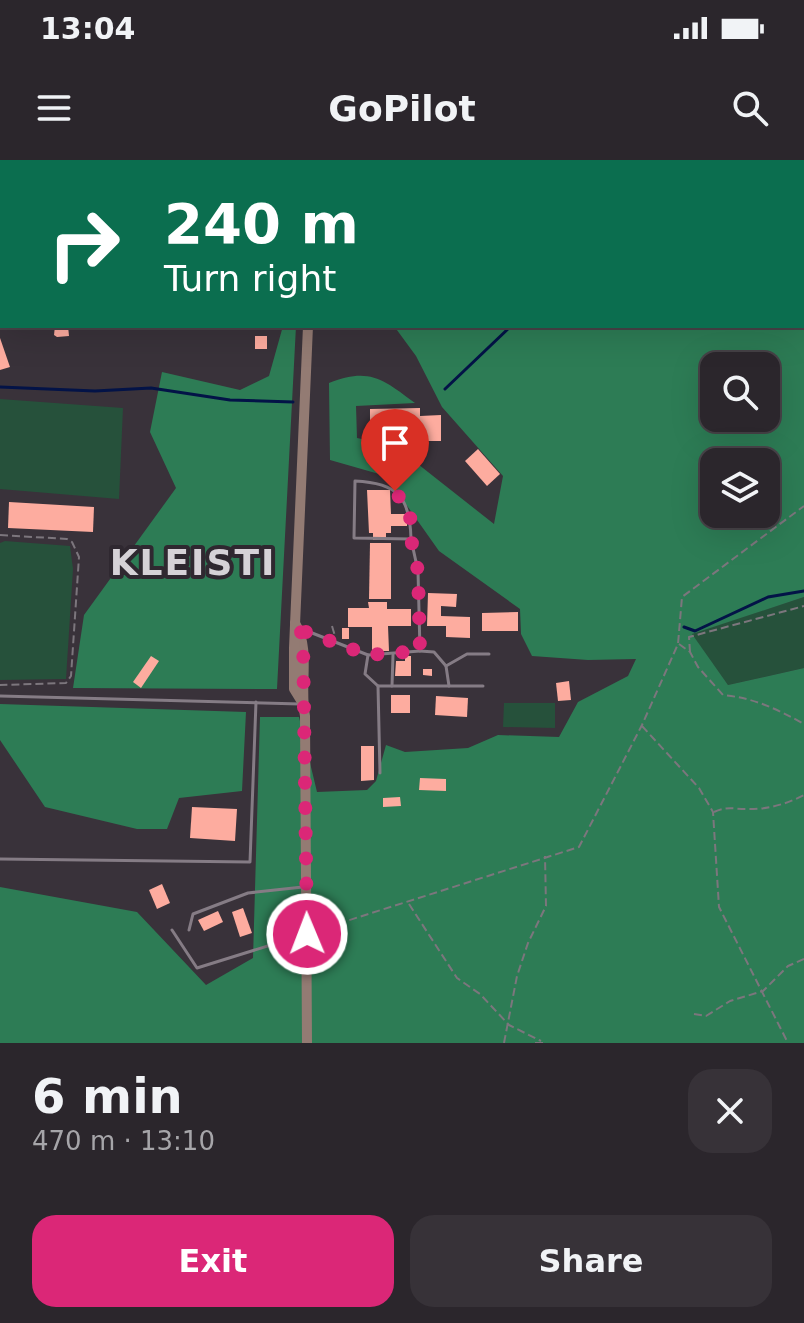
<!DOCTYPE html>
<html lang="en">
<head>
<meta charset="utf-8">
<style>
	body { margin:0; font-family:"DejaVu Sans",sans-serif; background:#373238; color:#f1f3f6; height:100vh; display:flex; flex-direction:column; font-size:30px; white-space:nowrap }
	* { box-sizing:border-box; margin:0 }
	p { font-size:26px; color:#a6a5a9 }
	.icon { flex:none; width:44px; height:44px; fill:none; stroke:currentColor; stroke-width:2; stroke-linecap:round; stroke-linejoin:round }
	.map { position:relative; height:883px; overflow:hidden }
	.sheet { display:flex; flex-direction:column; background:#2b262c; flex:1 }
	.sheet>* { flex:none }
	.guide { position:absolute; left:0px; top:0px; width:804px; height:168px; box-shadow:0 8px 32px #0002,0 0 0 2px #474348; background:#0b6e4f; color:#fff; overflow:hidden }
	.buttons { position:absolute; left:700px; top:192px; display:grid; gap:16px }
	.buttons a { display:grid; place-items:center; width:80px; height:80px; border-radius:16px; background:#2b262c; box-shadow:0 8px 32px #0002,0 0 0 2px #474348; font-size:40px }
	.pin { position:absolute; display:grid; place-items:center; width:68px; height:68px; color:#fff; margin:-82px -34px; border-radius:50% 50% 50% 0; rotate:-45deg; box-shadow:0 0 8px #0007 }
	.pin .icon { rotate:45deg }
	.me { position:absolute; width:88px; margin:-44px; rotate:359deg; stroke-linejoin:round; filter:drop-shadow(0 0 6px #0008) }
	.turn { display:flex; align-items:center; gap:28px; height:168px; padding:0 32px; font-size:36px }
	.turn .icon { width:104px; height:104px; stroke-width:2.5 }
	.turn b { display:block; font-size:56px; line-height:68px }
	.round { display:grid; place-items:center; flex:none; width:84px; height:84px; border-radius:24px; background:#373238 }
	.head { display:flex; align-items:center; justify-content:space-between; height:136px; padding:0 32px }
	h1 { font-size:48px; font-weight:700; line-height:60px }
	.primary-button { display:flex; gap:16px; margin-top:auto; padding:16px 32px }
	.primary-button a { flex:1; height:92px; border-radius:24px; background:#db2777; color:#fff; font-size:32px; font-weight:700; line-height:92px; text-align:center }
	.primary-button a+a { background:#373238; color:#f1f3f6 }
	.status { display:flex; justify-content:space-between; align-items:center; height:56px; padding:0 40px; background:#2b262c; direction:ltr }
	.status svg { height:22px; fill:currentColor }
	header { display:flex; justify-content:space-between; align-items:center; height:104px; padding:0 32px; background:#2b262c; font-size:36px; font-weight:700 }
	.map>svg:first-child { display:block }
	.green { fill:#26513b }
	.forest { fill:#2d7c55; fill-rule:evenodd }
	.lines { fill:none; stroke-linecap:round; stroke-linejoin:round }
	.stream { stroke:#031347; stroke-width:3 }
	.building { fill:#fdac9f }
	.path { stroke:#7c767d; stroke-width:2; stroke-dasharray:8 4; stroke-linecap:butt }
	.lane { stroke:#857c85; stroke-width:3 }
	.secondary { stroke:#937b73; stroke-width:10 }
	.route { stroke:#db2777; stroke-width:14; stroke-dasharray:0 25.2 }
	.labels { text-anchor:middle; stroke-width:8; stroke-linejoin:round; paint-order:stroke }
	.district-label { font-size:36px; font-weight:bold; letter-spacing:2px; fill:#d6d2d7; stroke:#2f2830 }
</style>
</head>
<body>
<div class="status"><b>13:04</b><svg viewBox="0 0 49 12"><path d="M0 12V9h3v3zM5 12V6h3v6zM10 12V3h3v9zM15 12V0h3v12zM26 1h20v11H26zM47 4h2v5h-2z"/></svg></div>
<header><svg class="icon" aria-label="menu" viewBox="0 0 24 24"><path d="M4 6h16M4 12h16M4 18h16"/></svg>GoPilot<svg class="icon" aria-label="search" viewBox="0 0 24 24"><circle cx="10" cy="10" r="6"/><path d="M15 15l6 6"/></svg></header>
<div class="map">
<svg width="804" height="883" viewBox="0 0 804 883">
	<rect width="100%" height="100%" fill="#39323a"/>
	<!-- green -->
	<g class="green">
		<path d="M0,239L123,248L119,339L0,329Z"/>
		<path d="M5,381L70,386L73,409L66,519L0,520V383Z"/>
		<path d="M804,437V508L728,525L691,474Z"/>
		<path d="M504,543H555V568L503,567Z"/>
	</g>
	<!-- forest -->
	<g class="forest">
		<path d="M64,0H302V2H61Z"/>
		<path d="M481,0H804V437L692,474L728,525L804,508V883H0V727L137,752L206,825L253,798L260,557H299L317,632L367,630L376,621L386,585L405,592L468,588L498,575L559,577L578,542L628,516L636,499L588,500L532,496L521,474L520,449L439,391L386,316L330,300L329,223C369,207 383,219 415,243L356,246L357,278L395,286L494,364L503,316L442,247L416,196L394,166H802V2H480ZM714,206H766V258H714ZM714,302H766V354H714Z"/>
		<path d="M283,166H296L277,529L73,528L84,455L176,328L150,272L162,212L240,230L269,216Z"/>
		<path d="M0,544L246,552L242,631L179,638L167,669H137L45,647L0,580Z"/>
	</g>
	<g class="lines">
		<!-- stream -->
		<g class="stream">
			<path d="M548,0V2"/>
			<path d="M0,227L95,231L151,228L230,240L293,242"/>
			<path d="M445,229L510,167"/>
			<path d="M684,467L695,471L768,437L804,431"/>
		</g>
	</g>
	<!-- building -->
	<g class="building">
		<path d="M55,166H68L69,176L57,177L54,175Z"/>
		<rect x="255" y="176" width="12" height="13"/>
		<path d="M0,178L10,207L0,210Z"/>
		<path d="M420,248V256L441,255V281H420L419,272L370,273V249Z"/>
		<path d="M478,289L500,314L487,326L465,301Z"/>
		<path d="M367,330H390L391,354H407V366H391V373H386V379L373,380V373H369Z"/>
		<path d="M9,342L94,347L93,372L8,368Z"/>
		<path d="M370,383H391V439H369Z"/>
		<path d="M428,433L457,434L456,447L441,446V456L470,457V478L446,477V466H427Z"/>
		<path d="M368,442H387V449H411V466H388L389,491H372V467H348V448H369Z"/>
		<path d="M518,452V471H482V453Z"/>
		<rect x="342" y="468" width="7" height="11"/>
		<path d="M151,496L159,501L141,528L133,522Z"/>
		<path d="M405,496H411V516H395L396,501H405Z"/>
		<path d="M423,509H432V516L423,515Z"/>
		<path d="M569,521L571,540L558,541L556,523Z"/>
		<rect x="391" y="535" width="19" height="18"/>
		<path d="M436,536L468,538L467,557L435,555Z"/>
		<path d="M361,586H374V620L361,621Z"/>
		<path d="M420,618L446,619V631L419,630Z"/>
		<path d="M400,637L401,646L383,647V638Z"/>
		<path d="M192,647L237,649L235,681L190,678Z"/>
		<path d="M162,724L170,743L157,749L149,730Z"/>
		<path d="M243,748L252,773L240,777L232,752Z"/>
		<path d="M218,751L223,762L204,771L198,760Z"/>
	</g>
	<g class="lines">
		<!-- path -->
		<g class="path">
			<path d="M8,2L12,0"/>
			<path d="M536,2V0"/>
			<path d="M0,8L2,6"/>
			<path d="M802,79H804"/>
			<path d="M0,375L67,379L72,382L79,397L71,516L66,523L0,525"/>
			<path d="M332,466L335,476"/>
			<path d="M679,484L690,492L698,507L723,535C754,538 777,549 804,564"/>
			<path d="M690,492L689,477L804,446"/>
			<path d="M642,566L699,628L713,652L719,747L788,883"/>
			<path d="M714,652C727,646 733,649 746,649C766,650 787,644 804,635"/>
			<path d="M409,744L457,818L480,834L509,865L541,881"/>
			<path d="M315,771L579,687L642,565L678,484L682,437L804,346"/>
			<path d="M694,854L706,856L730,841L763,831L788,806L804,799"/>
			<path d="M504,883L517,816L528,783L546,746L545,696"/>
			<path d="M535,883H544"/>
		</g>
		<!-- lane -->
		<g class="lane">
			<path d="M173,2L174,0"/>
			<path d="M362,2V0"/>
			<path d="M355,321C398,323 410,337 411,379L354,378Z"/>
			<path d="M302,469L368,495L420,491L418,411L411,379"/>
			<path d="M420,491L434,492L446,506L467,494H489"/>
			<path d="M368,495L365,514L378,526H483"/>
			<path d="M446,506L449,526"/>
			<path d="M378,526L380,613"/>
			<path d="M392,526L393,495"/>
			<path d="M0,536L300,544"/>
			<path d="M0,699L250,702L256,542"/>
			<path d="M172,770L197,808L303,775"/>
			<path d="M189,770L193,754L248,733L303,727"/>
		</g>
		<!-- secondary -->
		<g class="secondary">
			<path d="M38,2L41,0"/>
			<path d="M317,2V0"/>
			<path d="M0,23L2,22"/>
			<path d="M295,463C311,489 299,526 305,556L307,883"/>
			<path d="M302,542L294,529V488L308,166"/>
		</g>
	</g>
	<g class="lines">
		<!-- route -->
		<path class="route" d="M307,774L303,475L295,463L306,472L368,495L420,491L418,411L411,379L410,353L395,331"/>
	</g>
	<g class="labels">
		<!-- district labels -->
		<g class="district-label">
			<text x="193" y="415">KLEISTI</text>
		</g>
	</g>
</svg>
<div class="buttons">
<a><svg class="icon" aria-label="search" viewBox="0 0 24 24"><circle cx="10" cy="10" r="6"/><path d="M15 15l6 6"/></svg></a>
<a><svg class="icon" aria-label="layers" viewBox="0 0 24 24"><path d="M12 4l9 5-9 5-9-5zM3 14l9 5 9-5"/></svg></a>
</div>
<div class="pin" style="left:395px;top:331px;background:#d93025"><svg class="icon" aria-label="arrive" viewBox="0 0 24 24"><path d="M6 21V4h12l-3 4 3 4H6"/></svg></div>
<svg class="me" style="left:307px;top:774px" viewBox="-20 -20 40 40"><circle r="17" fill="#db2777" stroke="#fff" stroke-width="3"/><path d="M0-11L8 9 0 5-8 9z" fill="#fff"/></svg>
<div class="guide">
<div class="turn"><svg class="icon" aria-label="right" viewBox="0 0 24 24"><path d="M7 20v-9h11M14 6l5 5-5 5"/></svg><div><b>240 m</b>Turn right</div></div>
</div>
</div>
<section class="sheet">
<div class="head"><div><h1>6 min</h1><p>470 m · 13:10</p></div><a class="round"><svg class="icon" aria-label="close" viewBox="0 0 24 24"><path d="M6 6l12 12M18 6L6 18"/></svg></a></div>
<div class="primary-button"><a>Exit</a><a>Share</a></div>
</section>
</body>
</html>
